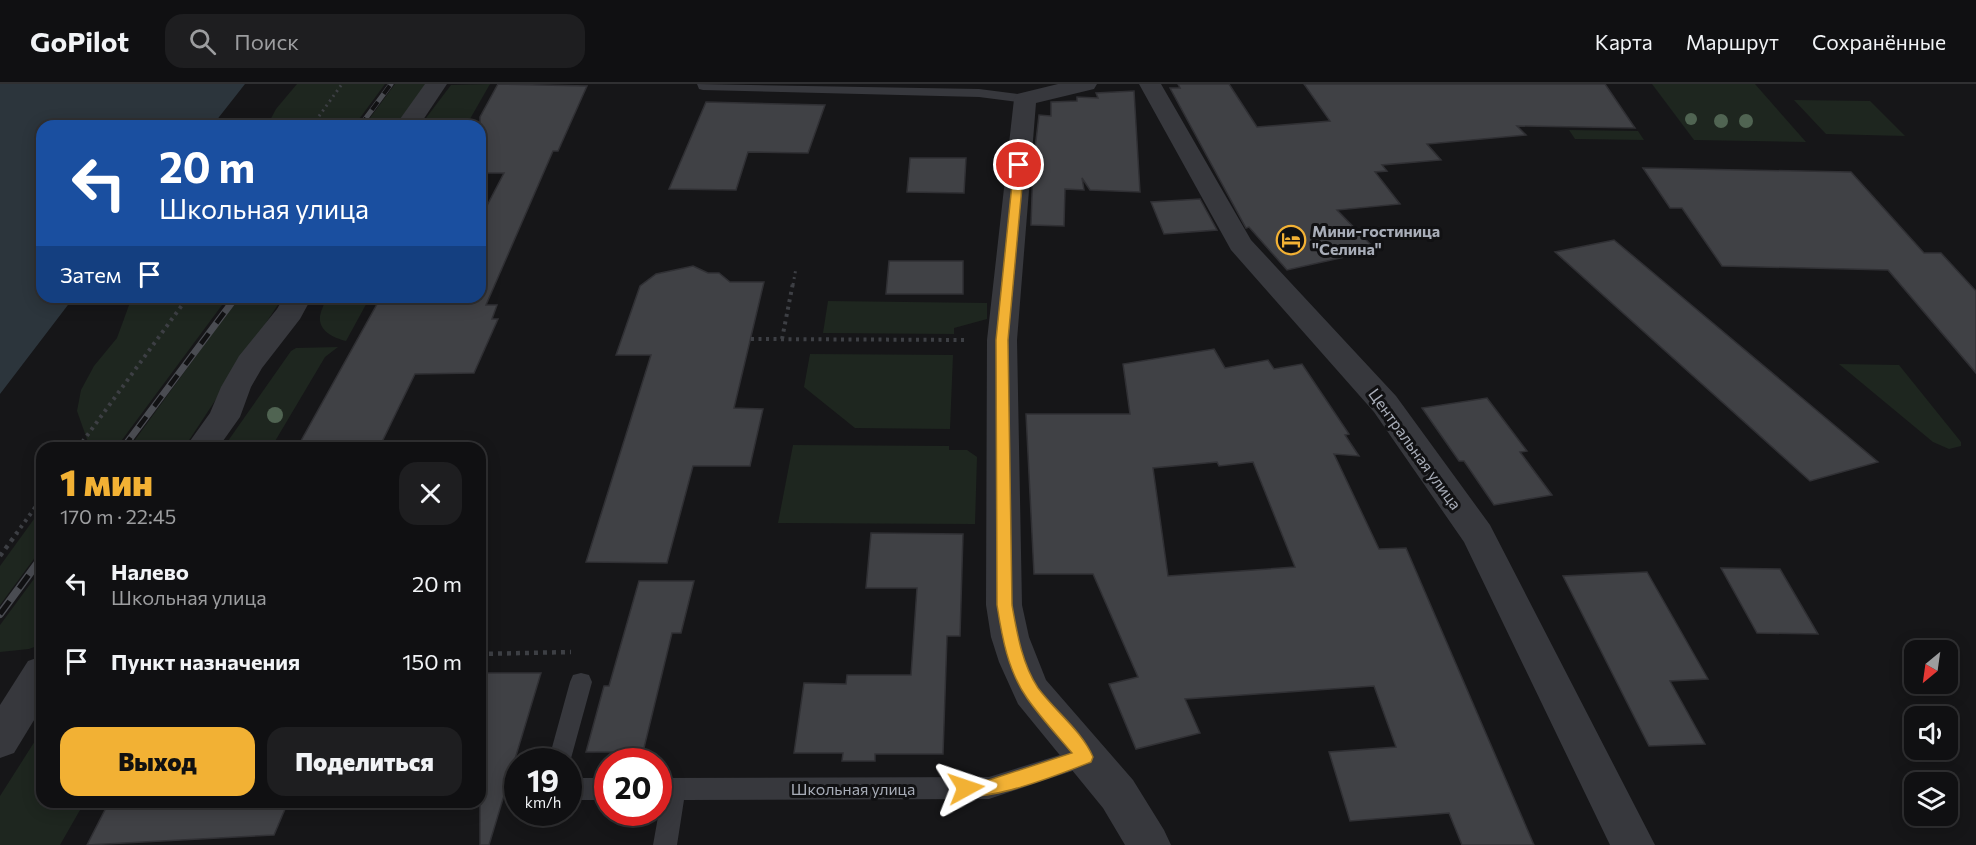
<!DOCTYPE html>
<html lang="ru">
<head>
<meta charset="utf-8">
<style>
	body { margin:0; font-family:Commissioner,sans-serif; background:#1e1e20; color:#f1f3f6; height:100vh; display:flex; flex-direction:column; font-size:22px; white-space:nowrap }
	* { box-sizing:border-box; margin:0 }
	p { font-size:20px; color:#9c9d9f }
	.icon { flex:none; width:33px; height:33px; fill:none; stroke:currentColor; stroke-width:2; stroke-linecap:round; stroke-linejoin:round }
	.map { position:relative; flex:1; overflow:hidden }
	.side { position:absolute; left:36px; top:358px; width:450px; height:366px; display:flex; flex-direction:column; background:#101012; border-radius:18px; box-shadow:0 3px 15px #0003,0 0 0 2px #303032 }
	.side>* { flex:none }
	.guide { position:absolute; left:36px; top:36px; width:450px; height:183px; border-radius:18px; box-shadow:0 3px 15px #0003,0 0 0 2px #303032; background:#1a4fa0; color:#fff; overflow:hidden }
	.needle { width:39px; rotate:209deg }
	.tools { position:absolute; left:1904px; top:556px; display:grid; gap:12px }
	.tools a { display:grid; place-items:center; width:54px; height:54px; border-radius:12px; background:#101012; box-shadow:0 3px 15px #0003,0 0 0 2px #303032; font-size:30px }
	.speed { position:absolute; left:504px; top:664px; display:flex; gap:12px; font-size:30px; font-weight:700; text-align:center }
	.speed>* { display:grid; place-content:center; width:78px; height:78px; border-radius:50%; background:#101012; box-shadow:0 3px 15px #0003,0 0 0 2px #303032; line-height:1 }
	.speed small { font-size:15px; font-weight:400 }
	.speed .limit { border:9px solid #d22; background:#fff; color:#111 }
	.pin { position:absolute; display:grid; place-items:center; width:51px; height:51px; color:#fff; margin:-26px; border:3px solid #fff; border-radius:50%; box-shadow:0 2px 6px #0007 }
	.me { position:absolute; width:66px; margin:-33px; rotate:85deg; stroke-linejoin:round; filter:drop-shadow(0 0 4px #0008) }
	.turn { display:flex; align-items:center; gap:21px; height:126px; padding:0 24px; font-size:27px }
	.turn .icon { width:78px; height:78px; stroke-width:2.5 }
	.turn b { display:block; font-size:42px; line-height:51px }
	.then { display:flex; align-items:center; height:57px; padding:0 24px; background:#0003; gap:12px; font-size:22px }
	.round { display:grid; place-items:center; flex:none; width:63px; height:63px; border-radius:18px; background:#1e1e20 }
	.summary { display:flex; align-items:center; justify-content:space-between; height:102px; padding:0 24px }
	h1 { font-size:36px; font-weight:800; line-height:45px; color:#f2b134 }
	.primary-button { display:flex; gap:12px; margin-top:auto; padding:12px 24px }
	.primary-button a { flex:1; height:69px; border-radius:18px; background:#f2b134; color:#111; font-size:24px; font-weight:800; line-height:69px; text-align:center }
	.primary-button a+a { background:#1e1e20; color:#f1f3f6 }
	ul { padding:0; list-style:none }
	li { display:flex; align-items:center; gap:18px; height:78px; padding:0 24px }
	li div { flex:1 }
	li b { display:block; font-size:22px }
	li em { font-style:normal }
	header { display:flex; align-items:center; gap:36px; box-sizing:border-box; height:84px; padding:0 30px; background:#101012; border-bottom:2px solid #303032 }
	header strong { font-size:28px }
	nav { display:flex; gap:33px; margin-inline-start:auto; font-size:21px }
	.search { width:420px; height:54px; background:#1e1e20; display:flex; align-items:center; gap:15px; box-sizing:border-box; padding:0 21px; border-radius:18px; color:#9c9d9f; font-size:22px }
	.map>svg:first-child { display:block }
	.green { fill:#1e261f }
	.water { fill:#2c353c }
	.building { fill:#404145; stroke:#303034; stroke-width:1.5; fill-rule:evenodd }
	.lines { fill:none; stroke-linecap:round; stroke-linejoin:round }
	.path-far2 { stroke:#3d3f44; stroke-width:3; stroke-dasharray:2 4; stroke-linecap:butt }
	.path-far1 { stroke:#3d3f44; stroke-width:4; stroke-dasharray:3 4.5; stroke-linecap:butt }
	.path { stroke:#3d3f44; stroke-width:4.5; stroke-dasharray:4 5; stroke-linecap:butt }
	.service { fill:#37383d; fill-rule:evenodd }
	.minor { fill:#37383d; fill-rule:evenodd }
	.rail-far2-casing { stroke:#4a4c52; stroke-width:5 }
	.rail-far1-casing { stroke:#4a4c52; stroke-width:7 }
	.rail-casing { stroke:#4a4c52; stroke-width:8 }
	.rail-far2 { stroke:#111113; stroke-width:4; stroke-dasharray:10; stroke-linecap:butt }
	.rail-far1 { stroke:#111113; stroke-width:4.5; stroke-dasharray:13; stroke-linecap:butt }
	.rail { stroke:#111113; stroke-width:5; stroke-dasharray:16; stroke-linecap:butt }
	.tree { fill:#506452 }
	.route { fill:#f2b134; stroke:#9d7322; stroke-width:1.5 }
	.labels { text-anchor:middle; stroke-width:6; stroke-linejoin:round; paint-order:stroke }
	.poi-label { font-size:16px; font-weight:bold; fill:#a8adb8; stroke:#111113; text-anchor:start }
	.street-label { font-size:16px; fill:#a8adb8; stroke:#111113 }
</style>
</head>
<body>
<header>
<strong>GoPilot</strong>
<div class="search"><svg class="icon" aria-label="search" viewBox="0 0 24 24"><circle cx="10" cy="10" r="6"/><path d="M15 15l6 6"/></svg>Поиск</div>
<nav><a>Карта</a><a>Маршрут</a><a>Сохранённые</a></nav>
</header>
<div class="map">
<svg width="1976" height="761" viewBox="0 0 1976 761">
	<rect width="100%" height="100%" fill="#161618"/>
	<!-- green -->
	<g class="green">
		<path d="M297,0H385L354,42H267L276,25Z"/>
		<path d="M395,0H428L399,42H364Z"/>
		<path d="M490,0L466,42H420L451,1Z"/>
		<path d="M1652,0H1755L1806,58L1694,56Z"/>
		<path d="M1794,16L1870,17L1905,52L1826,50Z"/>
		<path d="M1569,46L1638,47L1644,56L1575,55Z"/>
		<path d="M132,213H228L116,364H84L88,358L77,327L81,306L94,282L117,254Z"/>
		<path d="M239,213H283L184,364H129Z"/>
		<path d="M326,213H370L346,257C334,254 318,247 320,232C321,226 325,219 326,213Z"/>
		<path d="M828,217L987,219V235L954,244V250L823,249Z"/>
		<path d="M338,263L325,273L271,364H223L291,267L296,264Z"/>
		<path d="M810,270L953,271L950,345L855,344L804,303Z"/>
		<path d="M1839,280L1899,281L1961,358V362L1949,365L1933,358Z"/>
		<path d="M793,361L949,362V366H967L977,373L975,440L778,439Z"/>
		<path d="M42,424V464L0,521V482Z"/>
		<path d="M42,484V560L29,565L0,568V541Z"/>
		<path d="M42,646V718L84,719L60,761H0V712Z"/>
	</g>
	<!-- water -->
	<path class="water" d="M0,0H245L212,42H42V213H74L0,310Z"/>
	<!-- building -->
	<g class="building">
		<path d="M498,0L587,2L558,67H553L486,221H497L492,235H498L474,289L415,290L379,364H297L381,213H480V135L504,89H480V33Z"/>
		<path d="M1178,0H1229L1257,43L1330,37L1304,0H1605L1635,44L1517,42L1526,51L1427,60L1441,76L1382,81L1387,87L1375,88L1400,120L1337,126L1376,166L1287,186L1249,143L1246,144L1170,4H1180Z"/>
		<path d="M1134,7L1140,108L1090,106L1082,94L1084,106L1065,105L1064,142L1031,141L1033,82L1039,31L1051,32V18L1077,17V13L1098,14L1096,9Z"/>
		<path d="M706,18L825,21L808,69L748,68L736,106L669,105Z"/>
		<path d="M910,74H966L964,109L907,108Z"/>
		<path d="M1643,84L1851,88L1924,169H1941L1976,207V289L1888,186L1722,182L1682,124H1670Z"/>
		<path d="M1200,115L1217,146L1164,150L1151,118Z"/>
		<path d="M1614,156L1670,203L1878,378L1810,397L1555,168Z"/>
		<path d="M889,177H963V210H886Z"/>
		<path d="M693,182L708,189H719L730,198H764L734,324L763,325L750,382H693L667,479L586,478L651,271H616L640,202L656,190Z"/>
		<path d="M1214,265L1225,284L1268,276L1274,285L1302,280L1349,350L1345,351L1359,372L1334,370L1379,465L1406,464L1534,761H1462L1449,729L1350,737L1329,668L1396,663L1374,602L1185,615L1200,649L1136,665L1109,600L1138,593L1093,490H1034L1026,330H1130L1123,280ZM1217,378L1219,382L1253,378L1295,483L1168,492L1153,384Z"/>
		<path d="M1487,314L1527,367L1520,368L1552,411L1494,421L1464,377H1459L1422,324Z"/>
		<path d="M871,449L963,450L960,552H947L943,670H875V677H842L843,669H794L804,599L846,600L847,591H911L917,504H866Z"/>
		<path d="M1721,484L1780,485L1818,550L1757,549Z"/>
		<path d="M1647,488L1708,595L1670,597L1705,660L1649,662L1563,492Z"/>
		<path d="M639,497H694L681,549H672L643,668H586L604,602H609Z"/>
		<path d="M480,589H541L489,761H480Z"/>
		<path d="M109,718H288L274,751L87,761Z"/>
	</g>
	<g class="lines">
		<!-- path-far2 -->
		<g class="path-far2">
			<path d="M312,42L342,0"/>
			<path d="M793,201L796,184"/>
		</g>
		<!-- path-far1 -->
		<g class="path-far1">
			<path d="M751,255L968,256"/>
			<path d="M782,255L793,199"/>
			<path d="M78,364L188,213"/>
			<path d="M16,450L42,414"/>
		</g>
		<!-- path -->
		<g class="path">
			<path d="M0,472L17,449"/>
			<path d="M480,570L571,568"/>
		</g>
		<!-- service -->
		<g class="service">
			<path d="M697,0L979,5L1025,11L1031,15L1025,19L979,13L703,6L699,5Z"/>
			<path d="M581,589L589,591L592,598L570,678L568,682V678H548L570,598L573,591Z"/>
			<path d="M1085,663L1093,666L1096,673L1093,680L989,715L684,716L677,761H653L661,716H658V694L989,693Z"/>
			<rect x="568" y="694" width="40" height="22"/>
		</g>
		<!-- minor -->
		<g class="minor">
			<path d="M425,0H447L419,42H395Z"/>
			<path d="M1058,0H1097L1094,5L1036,19L1017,256L1022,521L1029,553L1046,596L1133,696L1164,746L1171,761H1125L1103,724L1018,620L999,578L991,553L986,521L987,256L1014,15L1017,10Z"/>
			<path d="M1139,0H1161L1251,156L1396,312L1490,441L1655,761H1610L1464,458L1374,328L1231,166Z"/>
			<path d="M284,213H312L300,235L262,284L251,303L240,333L218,364H185L210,329L221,303L239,272L277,225Z"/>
			<path d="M42,572V623L14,669L0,674V621L28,577Z"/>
		</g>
		<!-- rail-far2 casing -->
		<g class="rail-far2-casing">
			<path id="rail-far2" d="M360,42L391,0"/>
		</g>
		<!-- rail-far1 casing -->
		<g class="rail-far1-casing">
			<path id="rail-far1" d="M123,364L236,213"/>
		</g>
		<!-- rail casing -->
		<g class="rail-casing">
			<path id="rail" d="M0,530L42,473"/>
		</g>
		<!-- rail-far2 -->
		<use href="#rail-far2" class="rail-far2"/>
		<!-- rail-far1 -->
		<use href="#rail-far1" class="rail-far1"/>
		<!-- rail -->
		<use href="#rail" class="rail"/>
	</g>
	<!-- trees -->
	<g class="tree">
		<circle cx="1691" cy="35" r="6"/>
		<circle cx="1721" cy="37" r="7"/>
		<circle cx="1746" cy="37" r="7"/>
		<circle cx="275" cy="331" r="8"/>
	</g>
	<!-- route -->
	<path class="route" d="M1019,77L1024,81L1008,256L1012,521C1017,549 1022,580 1038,604C1055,627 1082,647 1093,673L1091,678C1063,689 986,720 960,710L957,704L960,699L966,696H989L1072,669C1057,651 1040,633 1027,614C1008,587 1002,553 997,521L996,256L1014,81Z"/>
	<!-- icons -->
	<defs>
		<g id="hotel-ring" transform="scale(1.5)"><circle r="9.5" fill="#111113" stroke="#f2b134" stroke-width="1.5"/><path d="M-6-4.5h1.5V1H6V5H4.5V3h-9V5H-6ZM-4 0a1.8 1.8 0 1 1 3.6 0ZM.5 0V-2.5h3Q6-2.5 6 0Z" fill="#f2b134"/></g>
	</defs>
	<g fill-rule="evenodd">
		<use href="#hotel-ring" x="1291" y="156"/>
	</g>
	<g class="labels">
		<!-- poi labels -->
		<g class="poi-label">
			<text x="1312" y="153">Мини-гостиница<tspan x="1312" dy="18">"Селина"</tspan></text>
		</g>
		<!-- street labels -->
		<g class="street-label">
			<text transform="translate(1415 365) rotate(54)" y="6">Центральная улица</text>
			<text x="853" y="711">Школьная улица</text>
		</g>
	</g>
</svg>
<div class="tools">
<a><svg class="needle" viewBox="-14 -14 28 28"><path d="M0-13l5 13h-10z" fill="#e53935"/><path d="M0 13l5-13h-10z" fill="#9c9d9f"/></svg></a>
<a><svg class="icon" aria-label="sound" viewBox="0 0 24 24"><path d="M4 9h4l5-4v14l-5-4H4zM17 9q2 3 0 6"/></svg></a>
<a><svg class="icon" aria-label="layers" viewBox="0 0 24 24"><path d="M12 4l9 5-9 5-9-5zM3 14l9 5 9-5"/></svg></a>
</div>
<div class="speed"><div>19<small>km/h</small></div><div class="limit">20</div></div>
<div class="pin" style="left:1019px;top:81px;background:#d93025"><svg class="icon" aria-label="arrive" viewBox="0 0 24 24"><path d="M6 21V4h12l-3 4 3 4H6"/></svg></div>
<svg class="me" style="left:966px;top:704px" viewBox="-20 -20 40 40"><path d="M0-17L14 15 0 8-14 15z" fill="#f2b134" stroke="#fff" stroke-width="4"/></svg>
<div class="guide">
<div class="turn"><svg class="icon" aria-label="left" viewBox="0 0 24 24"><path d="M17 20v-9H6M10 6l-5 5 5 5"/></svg><div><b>20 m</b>Школьная улица</div></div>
<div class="then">Затем<svg class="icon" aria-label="arrive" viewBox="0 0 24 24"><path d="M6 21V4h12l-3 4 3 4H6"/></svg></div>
</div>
<section class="side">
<div class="summary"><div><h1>1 мин</h1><p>170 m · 22:45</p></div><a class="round"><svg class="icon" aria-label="close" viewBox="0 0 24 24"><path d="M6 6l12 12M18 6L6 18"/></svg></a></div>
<ul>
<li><svg class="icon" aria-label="left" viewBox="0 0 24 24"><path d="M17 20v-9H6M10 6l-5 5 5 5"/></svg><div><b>Налево</b><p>Школьная улица</p></div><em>20 m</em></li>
<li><svg class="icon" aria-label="arrive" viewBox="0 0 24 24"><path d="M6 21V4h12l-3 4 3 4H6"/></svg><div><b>Пункт назначения</b></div><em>150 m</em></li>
</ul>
<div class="primary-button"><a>Выход</a><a>Поделиться</a></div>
</section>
</div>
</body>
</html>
